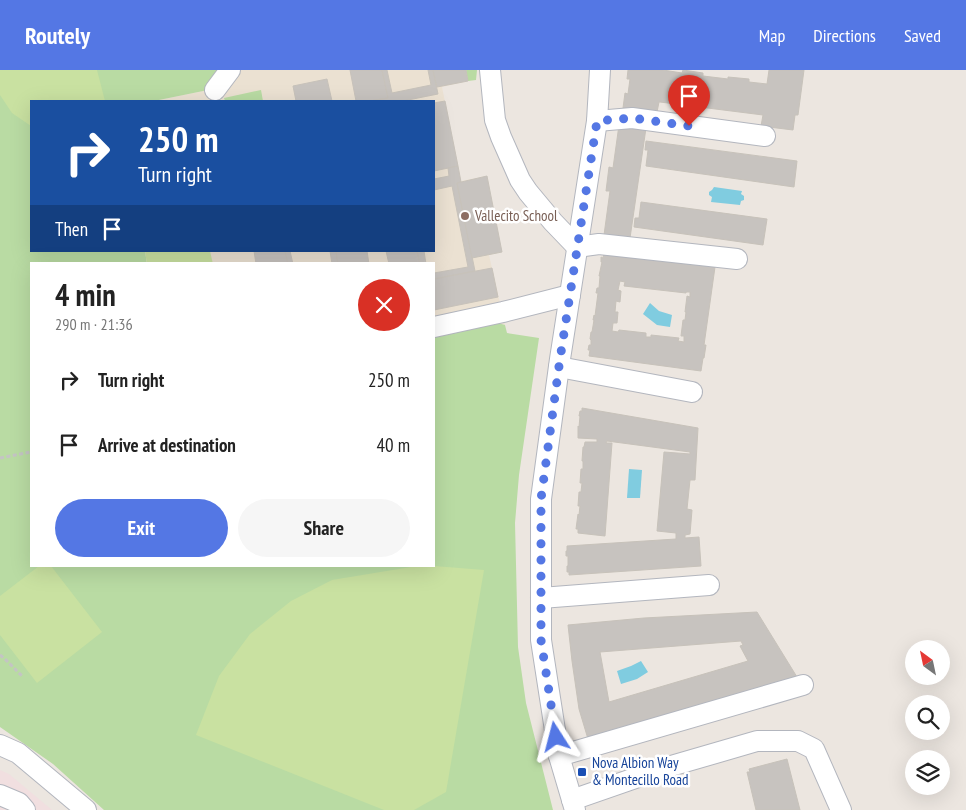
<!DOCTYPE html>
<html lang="en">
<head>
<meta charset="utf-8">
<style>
	body { margin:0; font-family:"PT Sans Narrow",sans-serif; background:#f6f6f6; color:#222; height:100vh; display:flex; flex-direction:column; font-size:19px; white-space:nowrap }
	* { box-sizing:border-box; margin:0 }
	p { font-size:16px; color:#767676 }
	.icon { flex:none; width:28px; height:28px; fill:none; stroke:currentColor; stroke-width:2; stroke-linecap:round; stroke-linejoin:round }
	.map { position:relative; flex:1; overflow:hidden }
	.side { position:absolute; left:30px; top:192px; width:405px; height:305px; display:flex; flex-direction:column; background:#fff; border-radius:0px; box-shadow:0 5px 20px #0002 }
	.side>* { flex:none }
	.hud { position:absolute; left:30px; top:30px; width:405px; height:152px; border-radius:0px; box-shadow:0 5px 20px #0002; background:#1a4fa0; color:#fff; overflow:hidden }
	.needle { width:32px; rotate:327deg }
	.buttons { position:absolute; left:905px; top:570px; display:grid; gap:10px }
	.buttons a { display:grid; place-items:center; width:45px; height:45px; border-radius:50%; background:#fff; box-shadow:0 5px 20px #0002; font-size:25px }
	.pin { position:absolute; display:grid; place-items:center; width:42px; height:42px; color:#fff; margin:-51px -21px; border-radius:50% 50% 50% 0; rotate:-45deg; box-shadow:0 0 5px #0007 }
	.pin .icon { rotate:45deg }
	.me { position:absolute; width:55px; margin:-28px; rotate:351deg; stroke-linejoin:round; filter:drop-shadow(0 0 4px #0008) }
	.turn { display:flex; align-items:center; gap:18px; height:105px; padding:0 25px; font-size:22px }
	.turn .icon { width:65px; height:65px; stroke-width:2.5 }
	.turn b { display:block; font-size:35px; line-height:42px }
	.then { display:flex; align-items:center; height:48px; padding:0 25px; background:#0003; gap:10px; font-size:19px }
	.round { display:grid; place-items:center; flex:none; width:52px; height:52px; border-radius:26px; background:#f6f6f6 }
	.head { display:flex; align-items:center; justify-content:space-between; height:85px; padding:0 25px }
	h1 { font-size:30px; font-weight:600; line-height:38px }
	.action { display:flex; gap:10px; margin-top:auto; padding:10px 25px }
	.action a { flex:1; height:58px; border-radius:30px; background:#5477e4; color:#fff; font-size:20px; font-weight:600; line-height:58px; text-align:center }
	.action a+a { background:#f6f6f6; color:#222 }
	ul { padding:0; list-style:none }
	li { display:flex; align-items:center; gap:15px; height:65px; padding:0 25px }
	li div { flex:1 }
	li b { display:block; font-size:19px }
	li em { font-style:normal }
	header { display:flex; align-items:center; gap:30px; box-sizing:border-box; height:70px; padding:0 25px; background:#5477e4; color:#fff }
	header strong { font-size:24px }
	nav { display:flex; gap:28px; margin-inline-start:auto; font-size:18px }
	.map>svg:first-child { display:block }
	.education { fill:#ebe1d2 }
	.medical { fill:#f1dfe0 }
	.green { fill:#b9dba3 }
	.pitch { fill:#c9e1a1 }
	.water { fill:#80cce0 }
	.building { fill:#c7c3bf; stroke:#c7c2ba; fill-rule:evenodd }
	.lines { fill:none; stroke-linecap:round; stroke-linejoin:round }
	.minor-casing { stroke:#b3b6be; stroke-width:22 }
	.path { stroke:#c4c4c4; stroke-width:3; stroke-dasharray:4 2.5; stroke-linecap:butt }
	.minor { stroke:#fff; stroke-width:20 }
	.route { stroke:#5477e4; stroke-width:9; stroke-dasharray:0 16.2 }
	.education-dot { fill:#8d6e63; stroke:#fff; stroke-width:2 }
	.transit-dot { fill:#1a4fb4; stroke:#fff; stroke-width:2 }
	.labels { text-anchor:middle; stroke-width:5; stroke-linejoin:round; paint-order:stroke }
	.education-label { font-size:15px; fill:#785e54; stroke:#fff; text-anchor:start }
	.transit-label { font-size:15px; fill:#164399; stroke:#fff; text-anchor:start }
</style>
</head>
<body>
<header>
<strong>Routely</strong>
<nav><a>Map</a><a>Directions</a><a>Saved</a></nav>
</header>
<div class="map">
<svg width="966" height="740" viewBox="0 0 966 740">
	<rect width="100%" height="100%" fill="#ece6e0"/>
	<!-- education -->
	<path class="education" d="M223,0H466L468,11L442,17L461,111L487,106L502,182L489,185L505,255L498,253L434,267V194H147L145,181H434V31H154L208,20Z"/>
	<!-- medical -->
	<path class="medical" d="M0,700L9,704L52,740H0Z"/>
	<!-- green -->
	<g class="green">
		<path d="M0,0H223L208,20L154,31H31V181H145L147,194H31V496H434V267L498,253L505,255L507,263L539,268L519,405L515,453L518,577L526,633L553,740H104L53,694L0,657Z"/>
		<path d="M466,0H477L476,10L468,11Z"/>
		<path d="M261,20L263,31H225L224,28Z"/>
	</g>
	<!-- pitch -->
	<g class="pitch">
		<path d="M0,0H97L105,31H31V56L12,43L0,25Z"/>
		<path d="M145,181H210L213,194H147Z"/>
		<path d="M39,496H51L102,562L37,613L0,565V526Z"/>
		<path d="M417,496H434L484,500L446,722L414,740H384L196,665L219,606L250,564L291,531L332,510Z"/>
	</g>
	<!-- water -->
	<g class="water">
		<path d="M714,117L742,121L741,124L744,126V130L741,131L740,135L711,132L712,127L709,125V122L712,120Z"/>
		<path d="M650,233L659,241L672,245L670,257L657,255L643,244Z"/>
		<path d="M629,399L642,400L640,428H627Z"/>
		<path d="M641,591L648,602L637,609L621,614L617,601L631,596Z"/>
	</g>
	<!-- building -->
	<g class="building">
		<path d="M350,0H382L388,28L370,31H356Z"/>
		<path d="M382,0H387L392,23L431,15L428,0H433L438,24L403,31H370L388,28Z"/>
		<path d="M433,0H466L468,11L437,17Z"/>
		<path d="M628,0H663L682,3L683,0L703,3V6L728,9V7L749,9V12L767,14L769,0H804L798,45H795L793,60L761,56L763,45L660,32H659L657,42L623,38L625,23L628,24L630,9H627Z"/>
		<path d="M327,9L332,31H296L293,16Z"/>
		<path d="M445,31L458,96L434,101V33Z"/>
		<path d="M619,55L646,58L630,168L604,165L610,121H606L609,97L613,98Z"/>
		<path d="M646,71L797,91L794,117L646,96L648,80H645Z"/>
		<path d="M458,96L461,112L457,113L475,201L434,209V203L468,197L452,116L434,120V109L449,106L448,98Z"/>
		<path d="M487,106L502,182L472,188L457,113Z"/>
		<path d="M641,132L767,149L763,175L634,157L635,148H639Z"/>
		<path d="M254,181H285L288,194H256Z"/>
		<path d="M285,181H290L293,194H288Z"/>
		<path d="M330,181H336L338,194H332Z"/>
		<path d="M336,181H367L369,194H338Z"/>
		<path d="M386,181H417L420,194H389Z"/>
		<path d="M417,181H424L426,194H420Z"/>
		<path d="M604,183L715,197L704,275H706L704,288H703L701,301L589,286L590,280H588L589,275H591V270L590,269L591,262H592L594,250H593L594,245L595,246L598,223H596L597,218H599L600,206H599L602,192H601V187L603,188ZM620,211L625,212L624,216L686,223V222H690V227L687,226L685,242H686L685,250H683L681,266H684V272L678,271L679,268L651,265V267H646V263L619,260L618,262L612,261L613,253H617L618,242H615L616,231L620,232L621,221L618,220Z"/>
		<path d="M492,198L498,227L434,240V209Z"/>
		<path d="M582,338L698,358L695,410H690L687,439L692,440L690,464L685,465V468L699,467L701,496L569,505V502H567V496H568V486H566V481H567V476L676,469V463L657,461L664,382L690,384V382L607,371L606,373H612L605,466L578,463V459H576L578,444L579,445L580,436H578L579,422H581L582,413H580L581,399H583V391H582L583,377H584L585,372H597V369L578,368V356L579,357L580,346H579L580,341H582Z"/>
		<path d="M757,542L797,607L588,669L579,639L572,591L568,555L644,548ZM741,571L743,575L740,576L748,591L609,632L600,582Z"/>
		<path d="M787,689L800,740H756L747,702H750L749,699Z"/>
	</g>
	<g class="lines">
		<!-- minor casing -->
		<g class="minor-casing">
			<g id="minor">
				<path d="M490,0L495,50L501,67L520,110L528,122L553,152L577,177L599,174L737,189"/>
				<path d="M215,20L230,0"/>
				<path d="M597,51L632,48L765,66"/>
				<path d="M434,257L503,242L570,225"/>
				<path d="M559,297L692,322"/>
				<path d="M541,528L709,515"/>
				<path d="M0,675L18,683L86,740"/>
				<path d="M559,686L803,615"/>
				<path d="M0,725L19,733L25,740"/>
				<path d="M572,730L664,698L757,671H798L814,679L841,740"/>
				<path d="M575,740L559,686L541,570V429L560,289L597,51L600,0"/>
			</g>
		</g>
		<!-- path -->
		<g class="path">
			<path d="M0,388L31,382"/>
			<path d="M0,585L5,589L23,607"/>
		</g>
		<!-- minor -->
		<use href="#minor" class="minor"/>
	</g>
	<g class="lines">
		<!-- route -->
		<path class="route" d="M556,667L541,570V429L560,289L597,51L632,48L689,56"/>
	</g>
	<!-- markers -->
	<circle class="education-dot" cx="465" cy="146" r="5"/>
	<rect class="transit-dot" x="577" y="697" width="10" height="10" rx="2.5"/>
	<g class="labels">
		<!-- education labels -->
		<g class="education-label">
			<text x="475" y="151">Vallecito School</text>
		</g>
		<!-- transit labels -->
		<g class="transit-label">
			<text x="592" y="698">Nova Albion Way<tspan x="592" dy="17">&amp; Montecillo Road</tspan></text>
		</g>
	</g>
</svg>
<div class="buttons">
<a><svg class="needle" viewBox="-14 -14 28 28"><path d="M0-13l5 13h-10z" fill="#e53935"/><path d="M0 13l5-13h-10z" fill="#767676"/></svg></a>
<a><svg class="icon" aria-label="search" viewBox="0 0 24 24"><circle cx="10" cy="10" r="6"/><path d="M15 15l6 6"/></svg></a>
<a><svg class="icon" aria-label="layers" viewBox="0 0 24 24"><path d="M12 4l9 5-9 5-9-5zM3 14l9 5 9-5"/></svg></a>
</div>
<div class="pin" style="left:689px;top:56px;background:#d93025"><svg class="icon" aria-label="arrive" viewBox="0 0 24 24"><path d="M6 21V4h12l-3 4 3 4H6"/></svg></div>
<svg class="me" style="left:556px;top:667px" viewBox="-20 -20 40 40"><path d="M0-17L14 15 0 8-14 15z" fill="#5477e4" stroke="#fff" stroke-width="4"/></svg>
<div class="hud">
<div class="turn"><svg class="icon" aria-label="right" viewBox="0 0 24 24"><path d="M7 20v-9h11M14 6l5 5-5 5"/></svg><div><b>250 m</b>Turn right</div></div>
<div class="then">Then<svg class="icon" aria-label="arrive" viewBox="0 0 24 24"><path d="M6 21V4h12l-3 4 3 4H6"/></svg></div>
</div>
<section class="side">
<div class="head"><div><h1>4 min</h1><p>290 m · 21:36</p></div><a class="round" style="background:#d93025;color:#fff"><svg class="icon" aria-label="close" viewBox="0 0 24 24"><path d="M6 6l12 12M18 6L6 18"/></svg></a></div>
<ul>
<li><svg class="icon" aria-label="right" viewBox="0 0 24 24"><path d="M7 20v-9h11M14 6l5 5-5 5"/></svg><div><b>Turn right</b></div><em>250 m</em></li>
<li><svg class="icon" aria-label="arrive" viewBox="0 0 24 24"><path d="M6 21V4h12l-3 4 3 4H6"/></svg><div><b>Arrive at destination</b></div><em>40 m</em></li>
</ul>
<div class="action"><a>Exit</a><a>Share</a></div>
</section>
</div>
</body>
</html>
